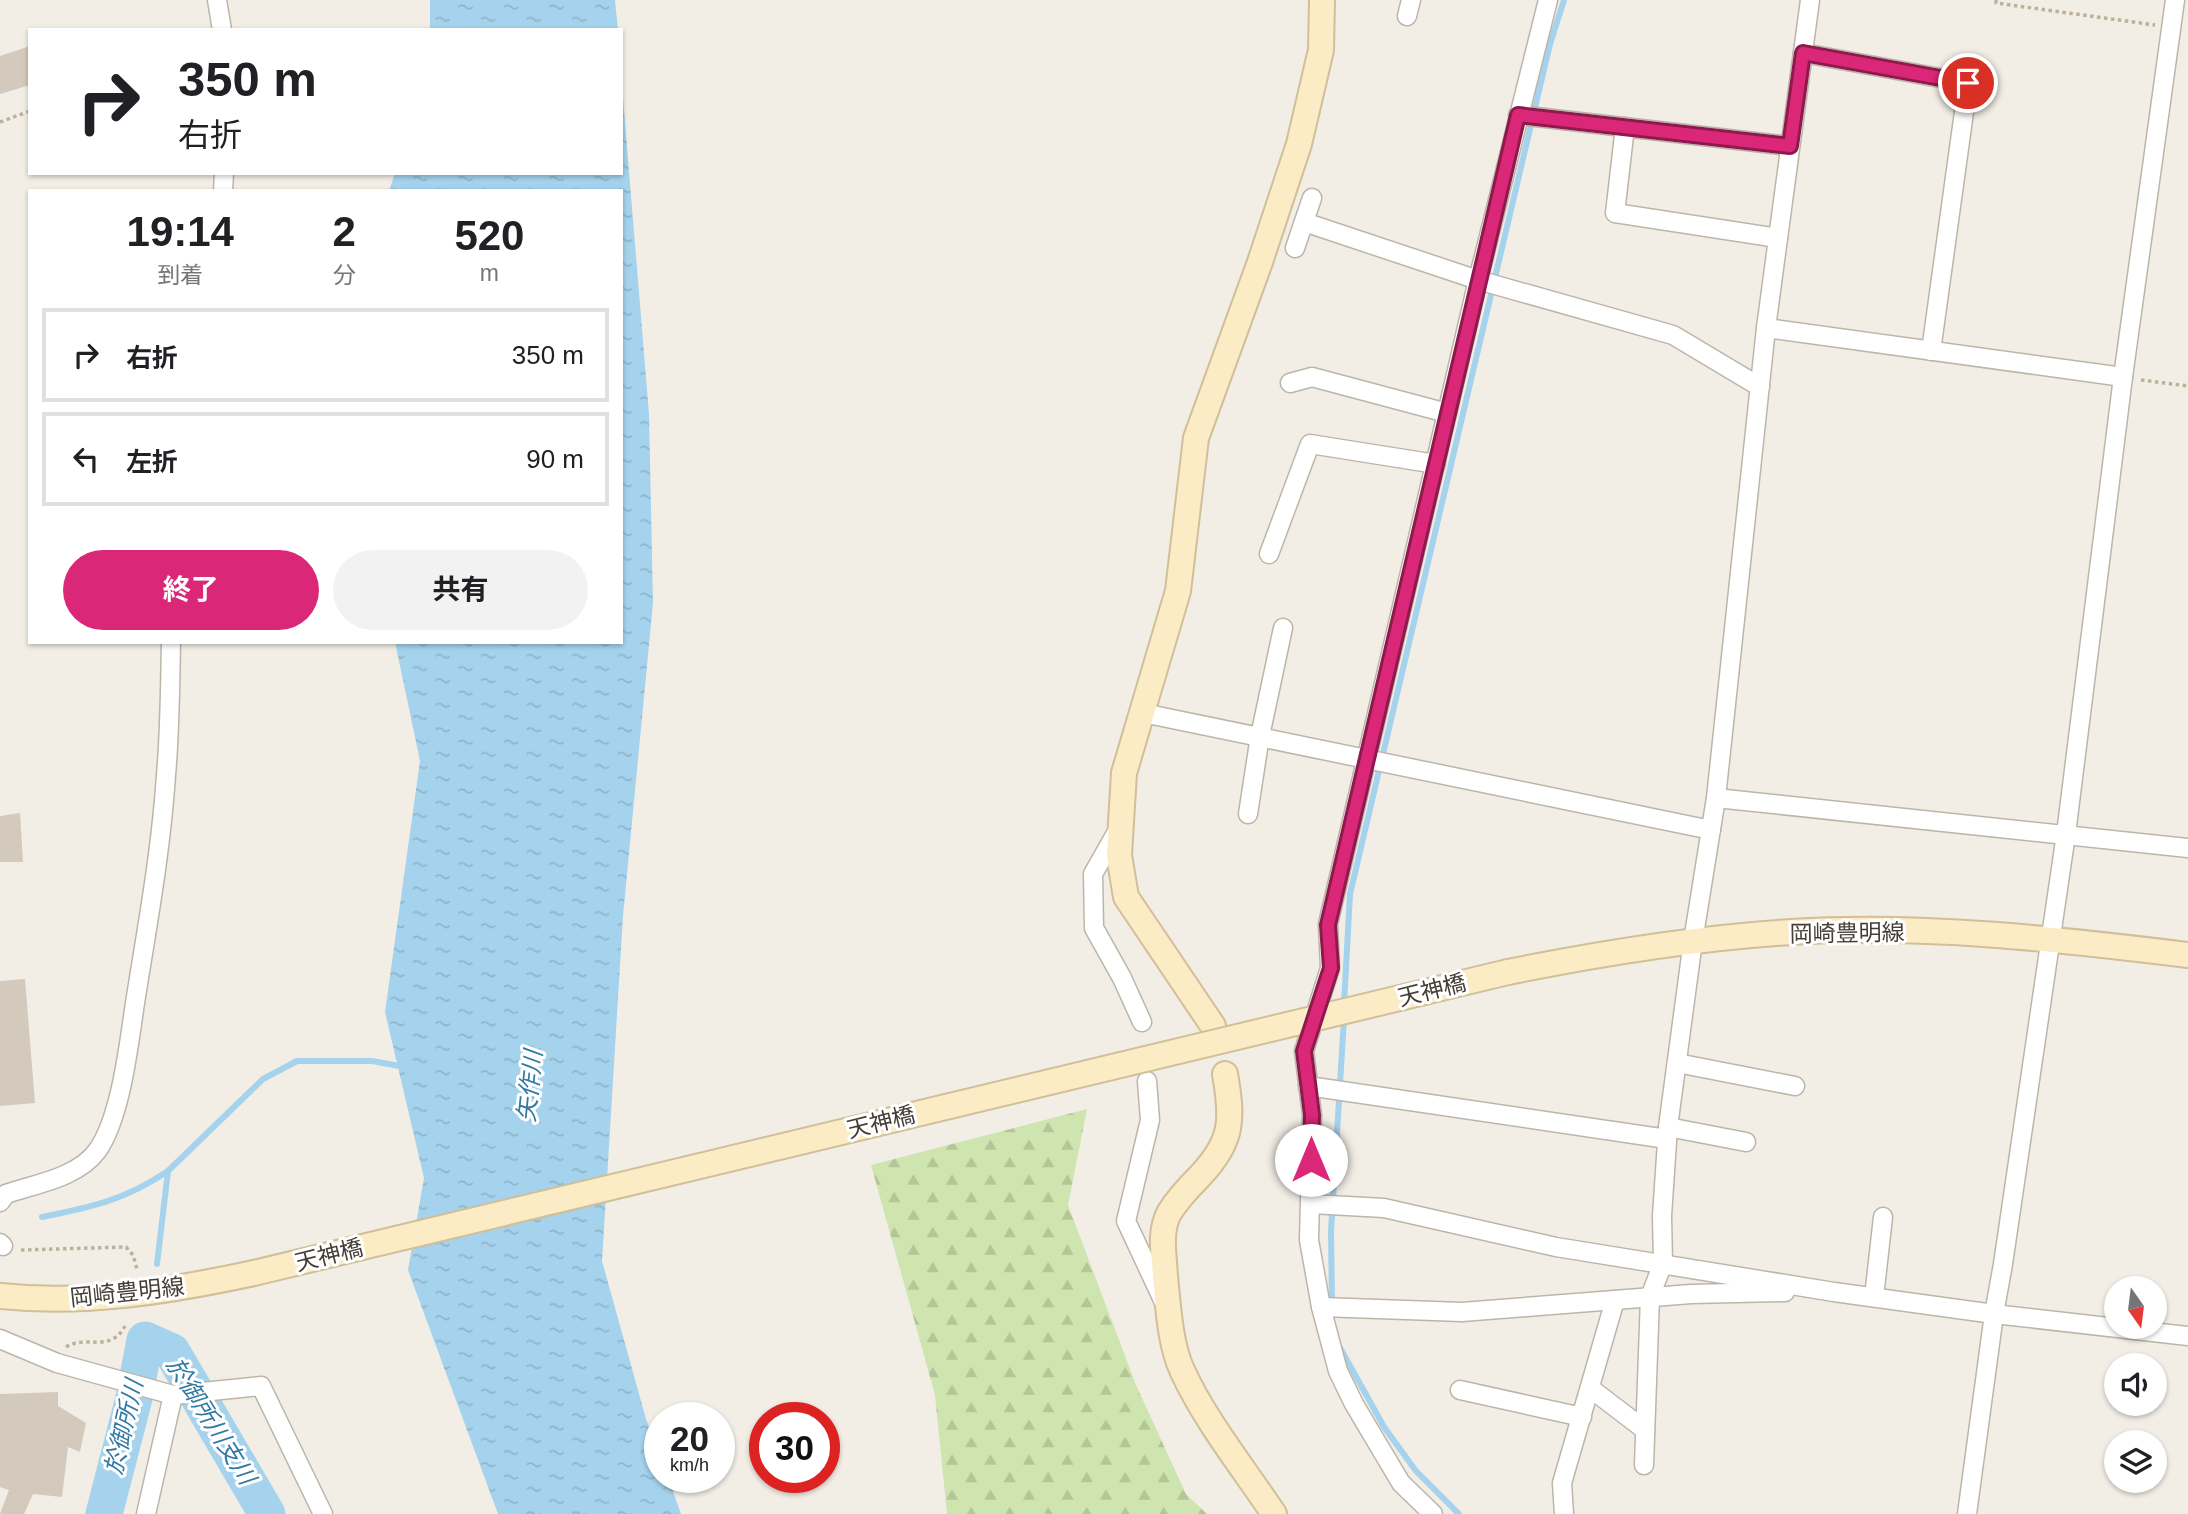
<!DOCTYPE html>
<html lang="ja">
<head>
<meta charset="utf-8">
<style>
	body { margin:0; font-family:Helvetica,"Noto Sans JP",sans-serif; background:#f2f2f2; color:#202124; height:100vh; display:flex; flex-direction:column; font-size:26px; white-space:nowrap }
	* { box-sizing:border-box; margin:0 }
	p { font-size:23px; color:#757577 }
	.icon { flex:none; width:38px; height:38px; fill:none; stroke:currentColor; stroke-width:2; stroke-linecap:round; stroke-linejoin:round }
	.map { position:relative; flex:1; overflow:hidden }
	.details { position:absolute; left:28px; top:189px; width:595px; height:455px; display:flex; flex-direction:column; background:#fff; border-radius:0px; box-shadow:0 2px 5px #0004 }
	.details>* { flex:none }
	.guide { position:absolute; left:28px; top:28px; width:595px; height:147px; border-radius:0px; box-shadow:0 2px 5px #0004; background:#fff; color:#202124; overflow:hidden }
	.needle { width:46px; rotate:166deg }
	.fabs { position:absolute; left:2104px; top:1276px; display:grid; gap:14px }
	.fabs a { display:grid; place-items:center; width:63px; height:63px; border-radius:50%; background:#fff; box-shadow:0 2px 5px #0004; font-size:35px }
	.speed { position:absolute; left:644px; top:1402px; display:flex; gap:14px; font-size:35px; font-weight:700; text-align:center }
	.speed>* { display:grid; place-content:center; width:91px; height:91px; border-radius:50%; background:#fff; box-shadow:0 2px 5px #0004; line-height:1 }
	.speed small { font-size:18px; font-weight:400 }
	.speed .limit { border:10px solid #d22; background:#fff; color:#111 }
	.pin { position:absolute; display:grid; place-items:center; width:60px; height:60px; color:#fff; margin:-30px; border:4px solid #fff; border-radius:50%; box-shadow:0 2px 7px #0007 }
	.me { position:absolute; width:77px; margin:-38px; rotate:0deg; stroke-linejoin:round; filter:drop-shadow(0 0 5px #0008) }
	.turn { display:flex; align-items:center; gap:24px; height:147px; padding:0 35px; font-size:32px }
	.turn .icon { width:91px; height:91px; stroke-width:2.5 }
	.turn b { display:block; font-size:49px; line-height:60px }
	.eta { display:flex; justify-content:space-evenly; align-items:center; height:119px; text-align:center }
	.eta b { font-size:42px; font-weight:700; line-height:49px }
	.action { display:flex; gap:14px; margin-top:auto; padding:14px 35px }
	.action a { flex:1; height:80px; border-radius:42px; background:#db2777; color:#fff; font-size:28px; font-weight:700; line-height:80px; text-align:center }
	.action a+a { background:#f2f2f2; color:#202124 }
	ul { padding:0; list-style:none }
	li { display:flex; align-items:center; gap:21px; height:94px; margin:0 14px 10px; padding:0 21px; border:4px solid #e0e0e0; border-radius:0px }
	li div { flex:1 }
	li b { display:block; font-size:26px }
	li em { font-style:normal }
	.map>svg:first-child { display:block }
	.forest { fill:url(#forest-firs) }
	.water { fill:url(#water-ripples) }
	.lines { fill:none; stroke-linecap:round; stroke-linejoin:round }
	.stream { stroke:#a5d2ec; stroke-width:6 }
	.river { stroke:#a5d2ec; stroke-width:37 }
	.building { fill:#d3c9bc }
	.street-casing { stroke:#bdb5a9; stroke-width:21 }
	.secondary-casing { stroke:#d0bf98; stroke-width:28 }
	.path { stroke:#beb09b; stroke-width:3.5; stroke-dasharray:3.5 3.5; stroke-linecap:butt }
	.street { stroke:#fff; stroke-width:18 }
	.secondary { stroke:#fcecc6; stroke-width:24 }
	.secondary-bridge-casing { stroke:#d0bf98; stroke-width:28; stroke-linecap:butt }
	.secondary-bridge { stroke:#fcecc6; stroke-width:24 }
	.route-casing { stroke:#8e194d; stroke-width:18 }
	.route { stroke:#db2777; stroke-width:12 }
	.labels { text-anchor:middle; stroke-width:6; stroke-linejoin:round; paint-order:stroke }
	.street-label { font-size:23px; fill:#443e36; stroke:#fff }
	.water-label { font-size:24px; font-style:italic; fill:#3279a3; stroke:#fff }
</style>
</head>
<body>
<div class="map">
<svg width="2188" height="1514" viewBox="0 0 2188 1514">
	<defs>
		<pattern id="forest-firs" width="22" height="20" patternUnits="userSpaceOnUse" patternTransform="scale(1.75)"><rect width="22" height="20" fill="#cfe5b0"/><path d="M5 1l3.5 6h-7zM16 11l3.5 6h-7z" fill="#b3c698"/></pattern>
		<pattern id="water-ripples" width="26" height="14" patternUnits="userSpaceOnUse" patternTransform="scale(1.75)"><rect width="26" height="14" fill="#a5d2ec"/><path d="M2 4q2-2 4 0t4 0M15 11q2-2 4 0t4 0" fill="none" stroke="#8fb5cb"/></pattern>
	</defs>
	<rect width="100%" height="100%" fill="#f2eee6"/>
	<!-- forest -->
	<path class="forest" d="M1087,1109L1068,1205L1136,1385L1186,1494L1207,1514H947L935,1395L871,1165Z"/>
	<!-- water -->
	<g class="water">
		<path d="M430,0H615L618,30H430Z"/>
		<path d="M621,74L649,414L653,603L623,916L602,1261L646,1419L660,1455V1477H668L681,1514H498L408,1270L424,1178L385,1012L420,761L395,642H621V191H389L395,173H621Z"/>
	</g>
	<g class="lines">
		<!-- stream -->
		<g class="stream">
			<path d="M1344,1004L1350,894L1550,44L1564,0"/>
			<path d="M42,1217C92,1207 125,1200 168,1171"/>
			<path d="M157,1264L168,1171L263,1079L297,1061H372L405,1067"/>
			<path d="M1332,1305L1331,1231L1344,1018"/>
			<path d="M145,1340L148,1325"/>
			<path d="M1339,1346L1384,1427L1416,1471L1459,1514"/>
		</g>
		<!-- river -->
		<path class="river" d="M104,1514L134,1398L145,1340L172,1352L267,1514"/>
	</g>
	<!-- building -->
	<g class="building">
		<path d="M30,46V85L0,94V56Z"/>
		<path d="M20,813L23,862H0V816Z"/>
		<path d="M25,979L35,1103L0,1106V981Z"/>
		<path d="M58,1392V1406L86,1423L80,1452L68,1447L62,1497L33,1494L24,1514H0L9,1490L0,1487V1394Z"/>
	</g>
	<g class="lines">
		<!-- street casing -->
		<g class="street-casing">
			<g id="street">
				<path d="M217,0L222,30"/>
				<path d="M1407,16L1411,0"/>
				<path d="M1803,53L1968,83L1931,351"/>
				<path d="M1518,115L1790,146"/>
				<path d="M1625,127L1615,213L1778,238"/>
				<path d="M223,191L224,173"/>
				<path d="M1304,222L1478,280L1673,335L1760,387"/>
				<path d="M1295,248L1312,198"/>
				<path d="M1766,328L2123,377"/>
				<path d="M1290,383L1312,377L1447,413"/>
				<path d="M1269,554L1310,444L1436,464"/>
				<path d="M1143,713L1711,830"/>
				<path d="M1716,798L2188,848"/>
				<path d="M1248,814L1260,736L1283,628"/>
				<path d="M1118,830L1093,874L1094,928L1122,978L1142,1022"/>
				<path d="M1677,1063L1795,1086"/>
				<path d="M1147,1081L1150,1120L1126,1221L1163,1300"/>
				<path d="M1308,1086L1667,1139"/>
				<path d="M1668,1127L1746,1142"/>
				<path d="M0,1202L6,1194C35,1184 77,1178 97,1151C121,1118 129,1043 135,1003C147,927 161,852 166,775C170,731 170,687 171,642"/>
				<path d="M1311,1204L1384,1208L1556,1247L1834,1292L1994,1314L2188,1336"/>
				<path d="M0,1243L3,1246"/>
				<path d="M1874,1297L1883,1217"/>
				<path d="M1321,1307L1462,1312L1691,1294L1785,1292"/>
				<path d="M0,1339L57,1363L173,1395L261,1386L323,1514"/>
				<path d="M1590,1388L1645,1430"/>
				<path d="M1460,1390L1582,1417"/>
				<path d="M1644,1465L1650,1297L1663,1263L1662,1216L1668,1127L1693,941L1716,798L1766,328L1810,0"/>
				<path d="M146,1514L173,1395"/>
				<path d="M1433,1514L1401,1483L1354,1404L1338,1371L1321,1307L1309,1240L1312,1115L1304,1051L1330,968L1328,924L1478,280L1548,0"/>
				<path d="M1564,1514L1562,1483L1615,1300"/>
				<path d="M1967,1514L1994,1314L2003,1264L2066,834L2123,377L2175,0"/>
			</g>
		</g>
		<!-- secondary casing -->
		<g class="secondary-casing">
			<g id="secondary">
				<path d="M1508,972C1602,953 1696,938 1791,932C1924,924 2057,939 2188,955"/>
				<path d="M1213,1026L1126,897L1119,855L1124,773L1178,591L1196,438L1260,262L1299,144L1321,50L1322,0"/>
				<path d="M1225,1074C1233,1120 1233,1141 1200,1176C1189,1187 1177,1200 1169,1213C1159,1232 1164,1256 1165,1276C1168,1305 1170,1344 1182,1370C1204,1419 1244,1469 1274,1514"/>
				<path d="M0,1296C86,1305 170,1291 254,1273"/>
			</g>
		</g>
		<!-- path -->
		<g class="path">
			<path d="M1996,0V3L2155,25"/>
			<path d="M0,122L30,111"/>
			<path d="M2141,380L2188,386"/>
			<path d="M21,1250L126,1247L133,1255L137,1269"/>
			<path d="M66,1347C87,1334 110,1354 125,1326"/>
		</g>
		<!-- street -->
		<use href="#street" class="street"/>
		<!-- secondary -->
		<use href="#secondary" class="secondary"/>
		<!-- secondary-bridge casing -->
		<g class="secondary-bridge-casing">
			<path id="secondary-bridge" d="M254,1273L1508,972"/>
		</g>
		<!-- secondary-bridge -->
		<use href="#secondary-bridge" class="secondary-bridge"/>
	</g>
	<g class="lines">
		<!-- route casing -->
		<g class="route-casing">
			<path id="route" d="M1311,1160L1312,1115L1304,1051L1331,968L1328,925L1518,115L1790,146L1803,53L1968,83"/>
		</g>
		<!-- route -->
		<use href="#route" class="route"/>
	</g>
	<g class="labels">
		<!-- street labels -->
		<g class="street-label">
			<text transform="translate(1847 933) rotate(-1)" y="8">岡崎豊明線</text>
			<text transform="translate(1432 990) rotate(-14)" y="8">天神橋</text>
			<text transform="translate(881 1122) rotate(-14)" y="8">天神橋</text>
			<text transform="translate(329 1255) rotate(-14)" y="8">天神橋</text>
			<text transform="translate(127 1292) rotate(-6)" y="8">岡崎豊明線</text>
		</g>
		<!-- water labels -->
		<g class="water-label">
			<text transform="translate(530 1086) rotate(-84)" y="8">矢作川</text>
			<text transform="translate(211 1421) rotate(58)" y="8">於御所川支川</text>
			<text transform="translate(124 1427) rotate(-77)" y="8">於御所川</text>
		</g>
	</g>
</svg>
<div class="fabs">
<a><svg class="needle" viewBox="-14 -14 28 28"><path d="M0-13l5 13h-10z" fill="#e53935"/><path d="M0 13l5-13h-10z" fill="#757577"/></svg></a>
<a><svg class="icon" aria-label="sound" viewBox="0 0 24 24"><path d="M4 9h4l5-4v14l-5-4H4zM17 9q2 3 0 6"/></svg></a>
<a><svg class="icon" aria-label="layers" viewBox="0 0 24 24"><path d="M12 4l9 5-9 5-9-5zM3 14l9 5 9-5"/></svg></a>
</div>
<div class="speed"><div>20<small>km/h</small></div><div class="limit">30</div></div>
<div class="pin" style="left:1968px;top:83px;background:#d93025"><svg class="icon" aria-label="arrive" viewBox="0 0 24 24"><path d="M6 21V4h12l-3 4 3 4H6"/></svg></div>
<svg class="me" style="left:1311px;top:1160px" viewBox="-20 -20 40 40"><circle r="19" fill="#fff"/><path d="M0-13L10 11 0 6-10 11z" fill="#db2777"/></svg>
<div class="guide">
<div class="turn"><svg class="icon" aria-label="right" viewBox="0 0 24 24"><path d="M7 20v-9h11M14 6l5 5-5 5"/></svg><div><b>350 m</b>右折</div></div>
</div>
<section class="details">
<div class="eta">
<div><b>19:14</b><p>到着</p></div>
<div><b>2</b><p>分</p></div>
<div><b>520</b><p>m</p></div>
</div>
<ul>
<li><svg class="icon" aria-label="right" viewBox="0 0 24 24"><path d="M7 20v-9h11M14 6l5 5-5 5"/></svg><div><b>右折</b></div><em>350 m</em></li>
<li><svg class="icon" aria-label="left" viewBox="0 0 24 24"><path d="M17 20v-9H6M10 6l-5 5 5 5"/></svg><div><b>左折</b></div><em>90 m</em></li>
</ul>
<div class="action"><a>終了</a><a>共有</a></div>
</section>
</div>
</body>
</html>
